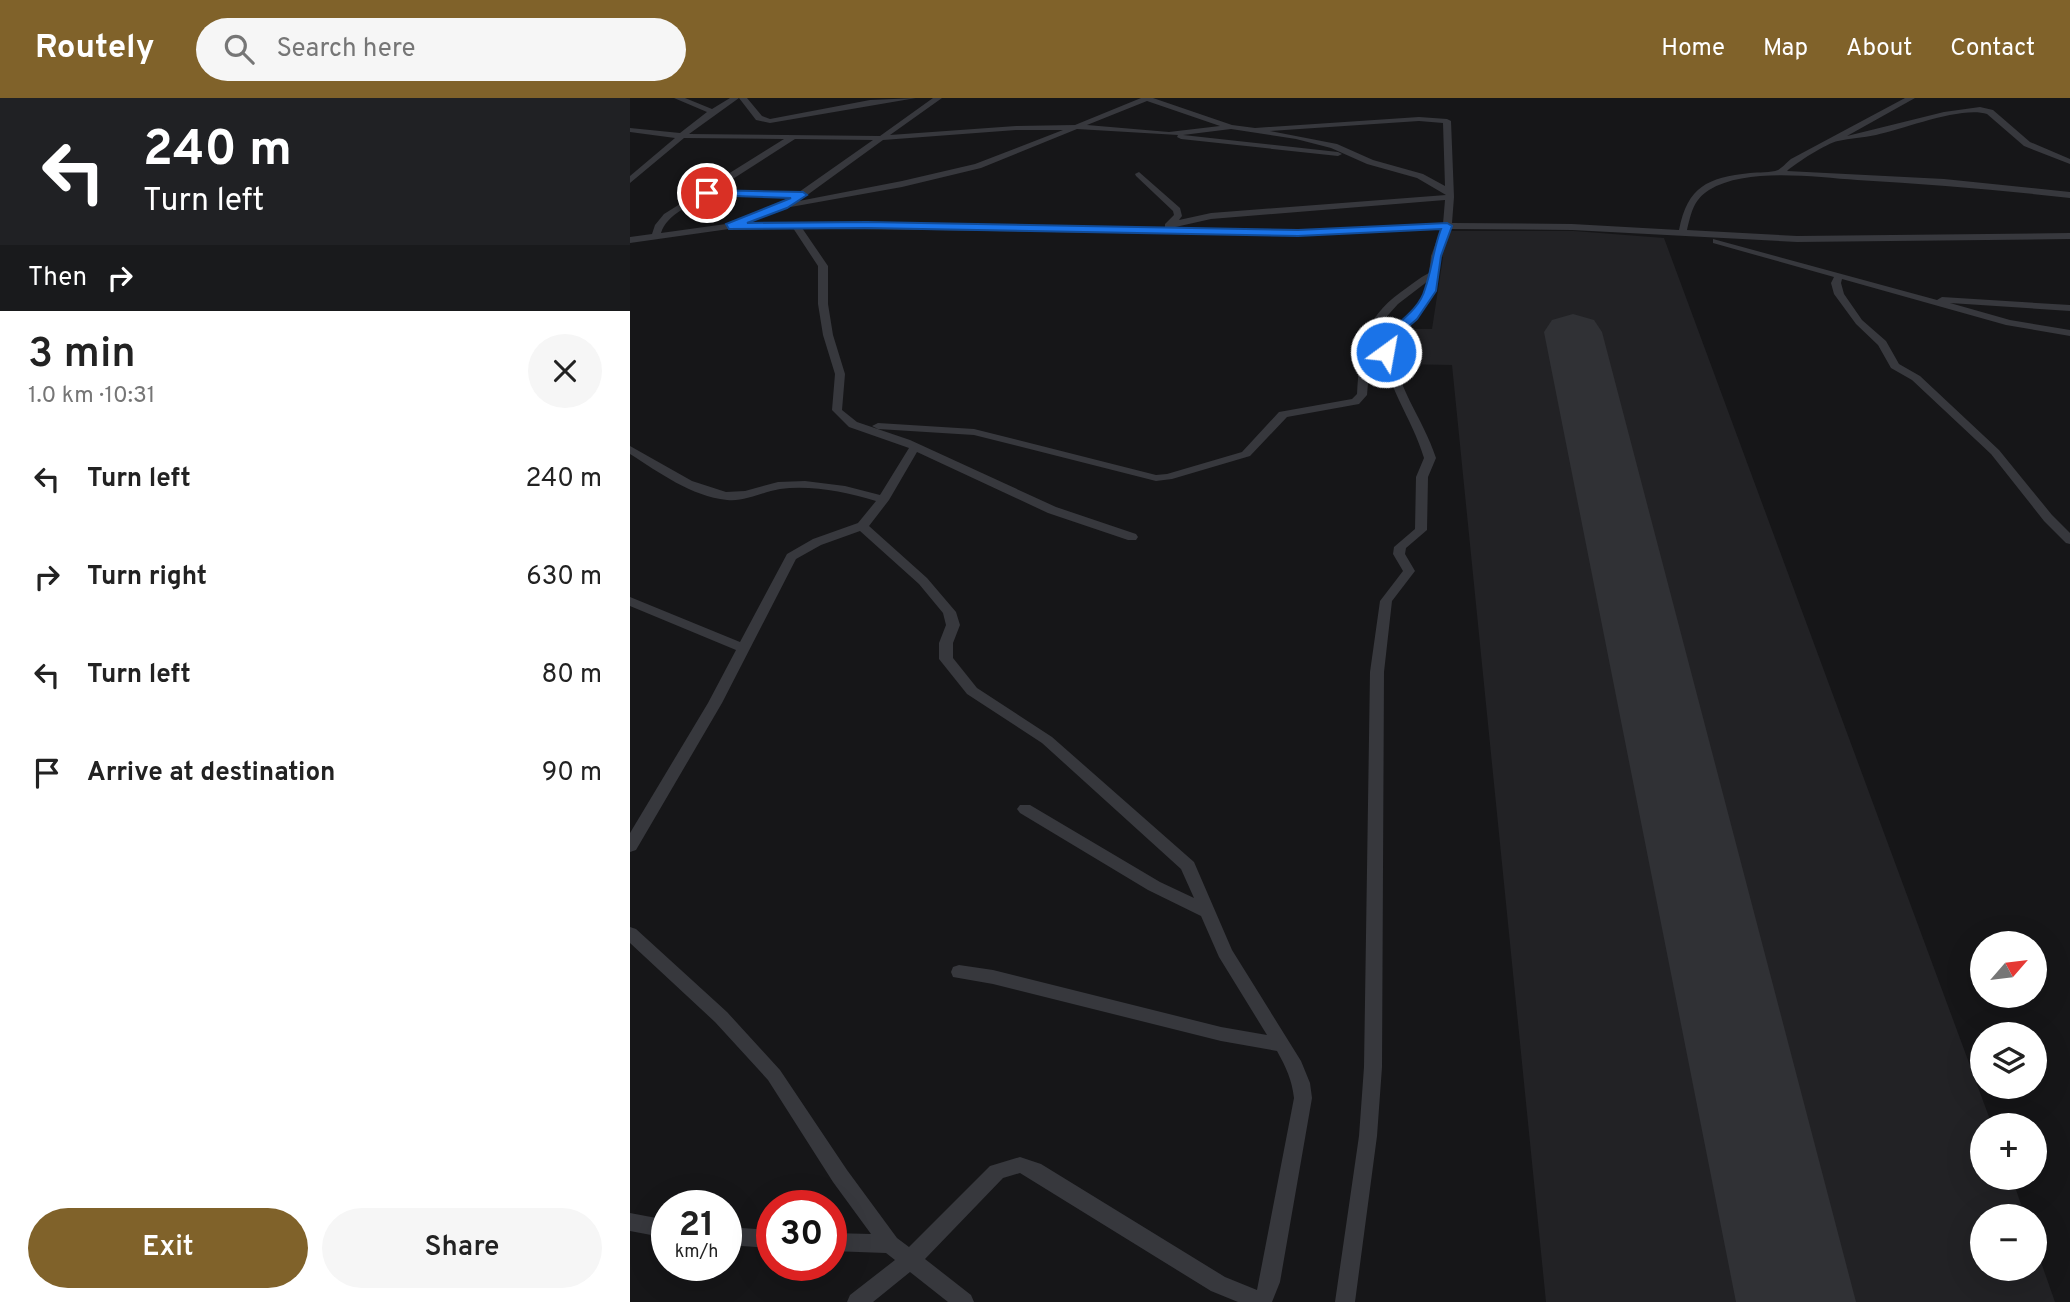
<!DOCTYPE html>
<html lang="en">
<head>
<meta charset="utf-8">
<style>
	body { margin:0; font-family:Overpass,sans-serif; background:#f6f6f6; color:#222; height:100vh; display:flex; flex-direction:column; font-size:26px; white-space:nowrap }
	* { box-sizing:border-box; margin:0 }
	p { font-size:23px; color:#767676 }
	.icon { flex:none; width:38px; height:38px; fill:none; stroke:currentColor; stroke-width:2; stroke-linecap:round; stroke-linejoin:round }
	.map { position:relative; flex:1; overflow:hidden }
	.panel { display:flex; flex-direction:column; background:#fff; width:630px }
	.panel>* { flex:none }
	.banner { background:#202124; color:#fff; overflow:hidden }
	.needle { width:46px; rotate:62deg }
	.controls { position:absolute; left:1340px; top:833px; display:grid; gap:14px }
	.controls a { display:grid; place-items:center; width:77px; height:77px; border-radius:50%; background:#fff; box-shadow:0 7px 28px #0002; font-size:35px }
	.speed { position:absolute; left:21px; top:1092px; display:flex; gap:14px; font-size:35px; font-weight:700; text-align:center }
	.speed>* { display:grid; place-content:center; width:91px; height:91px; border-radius:50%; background:#fff; box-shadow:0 7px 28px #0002; line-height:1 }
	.speed small { font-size:18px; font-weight:400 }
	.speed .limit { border:10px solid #d22; background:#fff; color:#111 }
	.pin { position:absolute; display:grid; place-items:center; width:60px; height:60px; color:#fff; margin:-30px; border:4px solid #fff; border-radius:50%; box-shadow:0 2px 7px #0007 }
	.me { position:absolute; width:77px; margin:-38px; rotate:32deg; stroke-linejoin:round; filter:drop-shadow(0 0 5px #0008) }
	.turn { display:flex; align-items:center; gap:24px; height:147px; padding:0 28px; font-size:32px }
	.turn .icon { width:91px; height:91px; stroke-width:2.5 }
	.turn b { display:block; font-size:49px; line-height:60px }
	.then { display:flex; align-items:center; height:66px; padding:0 28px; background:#0003; gap:14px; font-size:26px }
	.round { display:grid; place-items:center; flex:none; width:74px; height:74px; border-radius:37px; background:#f6f6f6 }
	.overview { display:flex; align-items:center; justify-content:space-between; height:119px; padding:0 28px }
	h1 { font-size:42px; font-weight:600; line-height:52px }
	.primary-button { display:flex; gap:14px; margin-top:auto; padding:14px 28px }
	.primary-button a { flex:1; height:80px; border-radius:42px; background:#80622a; color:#fff; font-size:28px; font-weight:600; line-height:80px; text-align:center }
	.primary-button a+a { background:#f6f6f6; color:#222 }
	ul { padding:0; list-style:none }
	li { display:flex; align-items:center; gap:21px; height:98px; padding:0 28px }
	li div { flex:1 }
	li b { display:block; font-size:26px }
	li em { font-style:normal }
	header { display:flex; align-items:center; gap:42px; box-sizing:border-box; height:98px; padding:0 35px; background:#80622a; color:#fff }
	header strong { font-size:33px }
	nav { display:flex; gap:38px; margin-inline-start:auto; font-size:24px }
	.search { width:490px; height:63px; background:#f6f6f6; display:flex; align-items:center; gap:18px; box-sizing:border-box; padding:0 24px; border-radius:38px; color:#767676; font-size:26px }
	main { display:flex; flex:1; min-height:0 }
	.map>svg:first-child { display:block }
	.built { fill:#222225 }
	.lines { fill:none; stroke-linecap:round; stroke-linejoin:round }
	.runway { fill:#303135; fill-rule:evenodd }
	.minor { fill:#37383d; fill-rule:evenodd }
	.route { fill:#1a73e8; stroke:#114b97; stroke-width:2 }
</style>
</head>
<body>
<header>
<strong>Routely</strong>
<div class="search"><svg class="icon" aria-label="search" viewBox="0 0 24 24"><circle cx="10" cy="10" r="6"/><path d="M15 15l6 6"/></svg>Search here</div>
<nav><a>Home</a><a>Map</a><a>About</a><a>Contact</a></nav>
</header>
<main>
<section class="panel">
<div class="banner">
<div class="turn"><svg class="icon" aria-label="left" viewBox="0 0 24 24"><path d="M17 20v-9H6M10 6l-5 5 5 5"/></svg><div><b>240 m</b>Turn left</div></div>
<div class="then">Then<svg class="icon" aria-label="right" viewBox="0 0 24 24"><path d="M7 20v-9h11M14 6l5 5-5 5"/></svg></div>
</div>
<div class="overview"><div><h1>3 min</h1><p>1.0 km · 10:31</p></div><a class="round"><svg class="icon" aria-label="close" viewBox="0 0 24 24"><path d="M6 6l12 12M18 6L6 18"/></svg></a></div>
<ul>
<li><svg class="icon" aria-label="left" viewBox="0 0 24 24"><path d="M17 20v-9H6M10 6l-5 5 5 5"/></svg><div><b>Turn left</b></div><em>240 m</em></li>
<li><svg class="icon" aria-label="right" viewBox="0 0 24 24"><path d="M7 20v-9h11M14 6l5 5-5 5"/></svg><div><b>Turn right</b></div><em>630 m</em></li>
<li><svg class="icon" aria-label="left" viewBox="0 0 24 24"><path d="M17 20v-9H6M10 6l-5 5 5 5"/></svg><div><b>Turn left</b></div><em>80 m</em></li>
<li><svg class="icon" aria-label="arrive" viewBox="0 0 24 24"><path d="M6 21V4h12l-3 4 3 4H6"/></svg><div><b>Arrive at destination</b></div><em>90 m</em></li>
</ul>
<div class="primary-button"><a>Exit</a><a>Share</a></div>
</section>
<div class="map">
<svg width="1440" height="1204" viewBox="0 0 1440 1204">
	<rect width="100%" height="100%" fill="#161618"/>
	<!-- built -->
	<path class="built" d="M817,133H944L1034,140L1362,1027H1353V1080H1382L1395,1118H1353V1171H1405V1147L1425,1204H916L822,267L768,266L767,243L778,242L780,231H802L813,159L807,158Z"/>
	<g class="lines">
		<!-- runway -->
		<path class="runway" d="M943,216L964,222L972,234L1226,1204H1106L914,234L922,222Z"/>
		<!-- minor -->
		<g class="minor">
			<path d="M44,0H55L82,11L100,0H109L59,36L250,38L303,0H312L260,37L386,28L445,27L511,0H523L602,27L625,30L789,19L817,21L821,23L824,99L822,125L942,126L1049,132C1058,88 1077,80 1120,75C1128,74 1141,75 1148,72C1152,70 1157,64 1161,61L1275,0H1285L1217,38L1314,14L1350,9L1363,12L1400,44L1440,61V66L1394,48L1357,16C1331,8 1274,31 1246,37C1233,40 1220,40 1208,43C1197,45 1166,65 1157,73L1314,81L1440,94V100C1369,92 1298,86 1227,82C1184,79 1117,69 1079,92C1063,102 1061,116 1057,132L1167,138L1440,135V141L1167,144L942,132L820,131L811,158L806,193L786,221L762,242C763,286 793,319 806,360L798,379L797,432L776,450L775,456L785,473L762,503L754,574L752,969L747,1038L725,1204H705L729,1038L734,969L740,574L750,503L773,473L763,456L764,449L785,431L786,379L794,360C782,319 753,285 752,241C769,223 794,210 798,183L768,206L750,226L741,250L737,297L729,306L657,319L620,358L542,381L526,383L344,337L248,331L242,328L248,325L344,331L526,377L537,376L612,354L649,314L722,301L727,296C730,251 732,222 771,194C781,187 789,180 799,175L801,158L811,131L669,138L172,130L198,168V206L203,237L215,276L212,312L227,324L280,342L426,409L506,436L508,439L506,442H498L418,415L287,354L259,402L239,428L297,480L326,514L330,527L323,545V560L347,590L422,639L564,764L602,852L671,963L680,985L682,1000L650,1184L642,1204H608L581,1193L390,1075L373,1080L295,1161L341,1197L344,1204H318L280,1174L243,1204H217L220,1197L265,1162L256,1155L201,1153V1135L241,1136L203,1084L138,982L85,924L0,845V829L6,831L97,914L150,972L217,1072L267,1140L279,1149L360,1068L390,1059L411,1066L595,1179L627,1192L664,1000C662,982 656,969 647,953L591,943L363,886L323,879L321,874L323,869L329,867L363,872L591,929L637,937L589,859L571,818L518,792L390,715L387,711L390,707H400L530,784L564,800L551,771L412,645L337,596L309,561V545L316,527L313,515L289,486L230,433L191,447L166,461L92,605L6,752L0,754V735L78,605L106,552L0,508V499L110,544L157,456L183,441L228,425L246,403C215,394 182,387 150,391C132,394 115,404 97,402C61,398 30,375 0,356V348L62,383L96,394L115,393L148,384L175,383L215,388L250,397L279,350L219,329L202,312L205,276L193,237L188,206V168L163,130L99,131L0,145V139L22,136L25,127L34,116L154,41L54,40L0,85V78L45,40L0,34V30L50,35L77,14ZM517,3L590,28L539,34L457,27ZM789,23L813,25L815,88L793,76L743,62L707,46L640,33ZM447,31L548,37L547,39L551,41L708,58L712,56L708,54L553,37L601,31L666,41L701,50L737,66L787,80L816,97L581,115L549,122L552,118L550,110L509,74L505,76L506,78L543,113L544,117L535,126V130L237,124L117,125L155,110L272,89L351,70ZM386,32H433L345,66L272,83L169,103L253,42ZM165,41L243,42L169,94L84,93ZM77,97L79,98L162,99L157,105L103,125L31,135C37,116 61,107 77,97ZM815,102L813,126L669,132L541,130L581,121Z"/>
			<path d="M109,0H117L132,18L140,21L240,2L286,0L140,25L126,22Z"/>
			<path d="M1083,141L1307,202L1312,199L1440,207V213L1320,205L1380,222L1440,232V238L1376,227L1212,181L1211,185L1214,196L1232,222L1256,243L1269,266L1290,278L1369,352L1422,417L1440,435V446L1436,445L1414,423L1361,356L1282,282L1261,270L1248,247L1226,226L1204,196L1201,185L1204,179L1083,145Z"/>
			<path d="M0,1115L37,1122V1140L0,1133Z"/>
			<path d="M96,1129L142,1132V1150L96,1147Z"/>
		</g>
	</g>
	<!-- route -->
	<path class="route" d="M77,92L173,94L177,97L157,110L117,125L237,124L668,132L817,125L822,128L811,158L806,193L787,221L763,242L762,254L756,257L750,254L752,241C766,225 789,213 795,191C802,171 803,152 811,131L668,138L237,130L99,131L96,126L161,100L74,97Z"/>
</svg>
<div class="controls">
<a><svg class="needle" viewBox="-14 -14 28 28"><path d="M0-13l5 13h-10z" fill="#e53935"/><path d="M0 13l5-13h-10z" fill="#767676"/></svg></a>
<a><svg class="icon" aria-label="layers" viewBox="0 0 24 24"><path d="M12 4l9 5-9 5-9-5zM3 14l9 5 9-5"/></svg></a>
<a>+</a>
<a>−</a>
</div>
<div class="speed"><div>21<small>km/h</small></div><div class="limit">30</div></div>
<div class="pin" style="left:77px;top:95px;background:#d93025"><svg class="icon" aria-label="arrive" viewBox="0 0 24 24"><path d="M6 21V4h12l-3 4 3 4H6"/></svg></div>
<svg class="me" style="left:756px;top:254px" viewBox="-20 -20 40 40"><circle r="17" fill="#1a73e8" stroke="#fff" stroke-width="3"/><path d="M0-11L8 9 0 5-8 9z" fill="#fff"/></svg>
</div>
</main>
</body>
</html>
